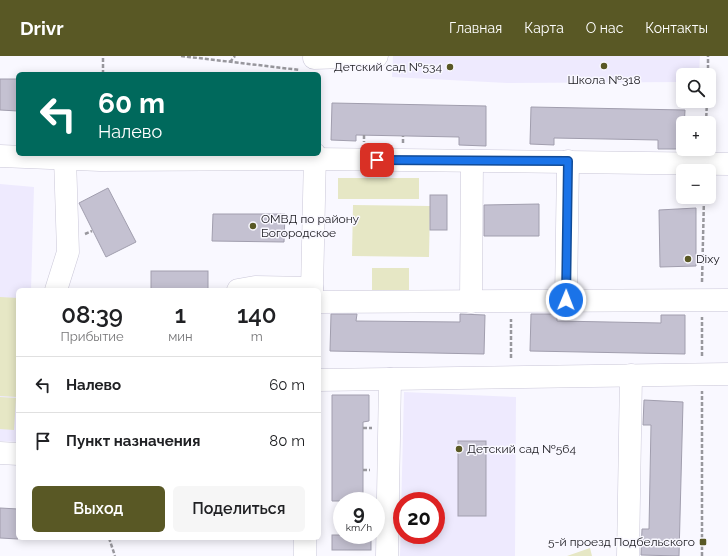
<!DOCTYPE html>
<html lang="ru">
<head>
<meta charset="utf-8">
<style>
	body { margin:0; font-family:Raleway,sans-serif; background:#f6f6f6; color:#202124; height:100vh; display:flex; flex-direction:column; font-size:15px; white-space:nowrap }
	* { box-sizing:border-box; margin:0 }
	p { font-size:13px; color:#757577 }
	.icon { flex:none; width:22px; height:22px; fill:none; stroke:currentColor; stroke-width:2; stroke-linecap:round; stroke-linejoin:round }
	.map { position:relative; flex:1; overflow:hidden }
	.sheet { position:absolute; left:16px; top:232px; width:305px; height:252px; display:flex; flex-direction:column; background:#fff; border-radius:6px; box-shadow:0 2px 10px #0003 }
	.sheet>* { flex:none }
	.top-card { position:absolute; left:16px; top:16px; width:305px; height:84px; border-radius:6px; box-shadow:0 2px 10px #0003; background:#00695c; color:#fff; overflow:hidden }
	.buttons { position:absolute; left:676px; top:12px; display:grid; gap:8px }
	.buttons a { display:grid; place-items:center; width:40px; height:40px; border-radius:6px; background:#fff; box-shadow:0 2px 10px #0003; font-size:20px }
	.speed { position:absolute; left:333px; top:436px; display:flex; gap:8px; font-size:20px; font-weight:700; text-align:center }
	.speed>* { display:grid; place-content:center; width:52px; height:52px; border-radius:50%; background:#fff; box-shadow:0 2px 10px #0003; line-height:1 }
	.speed small { font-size:10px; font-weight:400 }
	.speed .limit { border:6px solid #d22; background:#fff; color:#111 }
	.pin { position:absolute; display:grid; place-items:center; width:34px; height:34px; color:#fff; margin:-17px; border-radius:8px; box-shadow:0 2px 6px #0006 }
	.me { position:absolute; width:44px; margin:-22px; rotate:1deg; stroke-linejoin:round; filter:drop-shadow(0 0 3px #0008) }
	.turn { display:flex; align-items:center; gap:14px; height:84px; padding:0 16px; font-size:18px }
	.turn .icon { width:52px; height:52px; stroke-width:2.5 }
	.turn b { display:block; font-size:28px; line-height:34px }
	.eta { display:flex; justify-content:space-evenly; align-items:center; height:68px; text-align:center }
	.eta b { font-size:24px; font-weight:600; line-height:28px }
	.cta { display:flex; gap:8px; margin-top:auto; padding:8px 16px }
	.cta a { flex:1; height:46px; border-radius:6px; background:#595825; color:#fff; font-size:16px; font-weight:600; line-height:46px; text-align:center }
	.cta a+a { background:#f6f6f6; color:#202124 }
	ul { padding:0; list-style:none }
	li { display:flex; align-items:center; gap:12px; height:56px; padding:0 16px; border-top:1px solid #e0e0e0 }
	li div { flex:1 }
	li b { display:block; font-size:15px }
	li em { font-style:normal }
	header { display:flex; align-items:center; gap:24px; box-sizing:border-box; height:56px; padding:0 20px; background:#595825; color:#fff }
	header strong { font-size:19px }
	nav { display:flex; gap:22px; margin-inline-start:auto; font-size:14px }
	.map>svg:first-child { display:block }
	.built { fill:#eeeafe; fill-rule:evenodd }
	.green { fill:#e6e7c5 }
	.building { fill:#c4c1d1; stroke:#a19eae }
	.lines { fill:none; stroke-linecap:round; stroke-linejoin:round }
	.minor-casing { stroke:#cac7d8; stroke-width:23 }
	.path { stroke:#98979d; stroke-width:2.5; stroke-dasharray:4 2; stroke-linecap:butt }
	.minor { stroke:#fff; stroke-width:22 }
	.route-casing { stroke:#114b97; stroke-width:10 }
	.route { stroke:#1a73e8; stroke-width:7 }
	.poi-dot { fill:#595825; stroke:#f9f8ff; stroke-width:1.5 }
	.labels { text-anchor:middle; stroke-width:3; stroke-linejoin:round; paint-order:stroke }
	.poi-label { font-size:12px; fill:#222127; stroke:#f9f8ff; text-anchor:start }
</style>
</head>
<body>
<header>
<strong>Drivr</strong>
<nav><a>Главная</a><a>Карта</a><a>О нас</a><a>Контакты</a></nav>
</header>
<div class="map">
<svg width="728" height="500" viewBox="0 0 728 500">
	<rect width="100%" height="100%" fill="#f9f8ff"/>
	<!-- built -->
	<g class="built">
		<path d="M393,0H700L699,19H683V26L507,27L392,21Z"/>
		<path d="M0,128L34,131L31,234H18V386L0,385Z"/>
		<path d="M404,336L516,341L515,500H400ZM402,445H436V479H402Z"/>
	</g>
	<!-- green -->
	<g class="green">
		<rect x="338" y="122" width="81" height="21"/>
		<path d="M353,149L430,150L429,201L352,200Z"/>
		<rect x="372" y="212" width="37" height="22"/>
		<path d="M0,241L18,242V341L0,340Z"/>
		<path d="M0,341L16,342L14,374L0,373Z"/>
		<path d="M590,492L592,500H567Z"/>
	</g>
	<!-- building -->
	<g class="building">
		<path d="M0,23H18V55L0,54Z"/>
		<path d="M332,47L486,50V90L459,89V81L356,79V85L331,84Z"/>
		<path d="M531,51L685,54L683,93H658V84L554,82V89L530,88Z"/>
		<path d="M108,132L136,186L106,201L79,147Z"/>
		<rect x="430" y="139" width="17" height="35"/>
		<path d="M539,148V180H484V149Z"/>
		<path d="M696,152V210L660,211L659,154Z"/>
		<path d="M213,158H285L284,186L212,185Z"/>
		<rect x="151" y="215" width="57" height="19"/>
		<path d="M331,258H357L356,265L460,266V258L485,259L484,298L330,295Z"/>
		<path d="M531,258H557V265L661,267V259H685V298L530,295Z"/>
		<path d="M332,339H369V365L363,366V445H332Z"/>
		<path d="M644,344L683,346L679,500L641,499L642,473H649L651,369H643Z"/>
		<rect x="458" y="385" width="28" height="75"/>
		<path d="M0,452L18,453V483L0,482Z"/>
		<rect x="332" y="479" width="39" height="15"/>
	</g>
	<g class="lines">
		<!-- minor casing -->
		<g class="minor-casing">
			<g id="minor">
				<path d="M314,2L377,0"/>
				<path d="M0,100L100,104L315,103L728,108"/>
				<path d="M56,234L68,196L65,102"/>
				<path d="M238,234L255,231L312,232"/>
				<path d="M312,234L315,98"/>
				<path d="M566,244L568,105"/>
				<path d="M319,246L728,244"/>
				<path d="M471,246L472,105"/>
				<path d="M319,324L728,318"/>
				<path d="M0,397L18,398"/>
				<path d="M305,500V482"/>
				<path d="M387,500L390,323"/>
				<path d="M628,500L631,319"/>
			</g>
		</g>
		<!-- path -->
		<g class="path">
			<path d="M181,0L300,14"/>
			<path d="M230,6L235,0"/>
			<path d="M103,18V0"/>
			<path d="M708,19V0"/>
			<path d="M706,67L707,45"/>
			<path d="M364,79V86"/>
			<path d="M403,87V80"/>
			<path d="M85,178L92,175"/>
			<path d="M696,201L703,200"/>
			<path d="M702,226L704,141"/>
			<path d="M702,300V261"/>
			<path d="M511,302V263"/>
			<path d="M363,372H372"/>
			<path d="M363,414H370"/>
			<path d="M109,482L115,500"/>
			<path d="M702,500V335"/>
		</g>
		<!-- minor -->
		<use href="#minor" class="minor"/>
	</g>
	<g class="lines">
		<!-- route casing -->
		<g class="route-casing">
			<path id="route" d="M377,104L568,105L566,244"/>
		</g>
		<!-- route -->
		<use href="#route" class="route"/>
	</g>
	<!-- markers -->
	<g class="poi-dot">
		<circle cx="604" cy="10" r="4"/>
		<circle cx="450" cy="11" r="4"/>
		<circle cx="253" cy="170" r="4"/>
		<circle cx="688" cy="203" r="4"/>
		<circle cx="459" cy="393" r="4"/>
		<rect x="699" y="482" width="8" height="8" rx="2"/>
	</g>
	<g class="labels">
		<!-- poi labels -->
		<g class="poi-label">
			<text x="442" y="15" text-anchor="end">Детский сад №534</text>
			<text x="604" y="28" text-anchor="middle">Школа №318</text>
			<text x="261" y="167">ОМВД по району<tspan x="261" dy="14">Богородское</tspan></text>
			<text x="696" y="207">Dixy</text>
			<text x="467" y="397">Детский сад №564</text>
			<text x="695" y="490" text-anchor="end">5-й проезд Подбельского</text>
		</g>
	</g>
</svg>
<div class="buttons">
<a><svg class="icon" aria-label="search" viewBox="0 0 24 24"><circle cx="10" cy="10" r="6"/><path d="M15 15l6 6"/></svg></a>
<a>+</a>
<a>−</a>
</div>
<div class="speed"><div>9<small>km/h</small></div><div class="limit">20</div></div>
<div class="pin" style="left:377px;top:104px;background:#d93025"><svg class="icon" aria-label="arrive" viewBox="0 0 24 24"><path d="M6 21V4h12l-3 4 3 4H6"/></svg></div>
<svg class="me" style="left:566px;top:244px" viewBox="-20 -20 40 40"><circle r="17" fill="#1a73e8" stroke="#fff" stroke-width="3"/><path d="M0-11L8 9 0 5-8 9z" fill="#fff"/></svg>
<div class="top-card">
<div class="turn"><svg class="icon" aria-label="left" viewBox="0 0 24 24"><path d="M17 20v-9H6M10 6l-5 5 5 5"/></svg><div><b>60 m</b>Налево</div></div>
</div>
<section class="sheet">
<div class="eta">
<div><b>08:39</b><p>Прибытие</p></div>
<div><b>1</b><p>мин</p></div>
<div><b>140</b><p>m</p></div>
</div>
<ul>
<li><svg class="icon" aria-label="left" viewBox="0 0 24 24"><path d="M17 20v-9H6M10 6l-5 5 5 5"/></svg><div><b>Налево</b></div><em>60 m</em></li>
<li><svg class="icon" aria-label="arrive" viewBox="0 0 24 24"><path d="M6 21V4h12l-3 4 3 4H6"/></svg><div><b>Пункт назначения</b></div><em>80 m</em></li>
</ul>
<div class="cta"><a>Выход</a><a>Поделиться</a></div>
</section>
</div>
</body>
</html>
